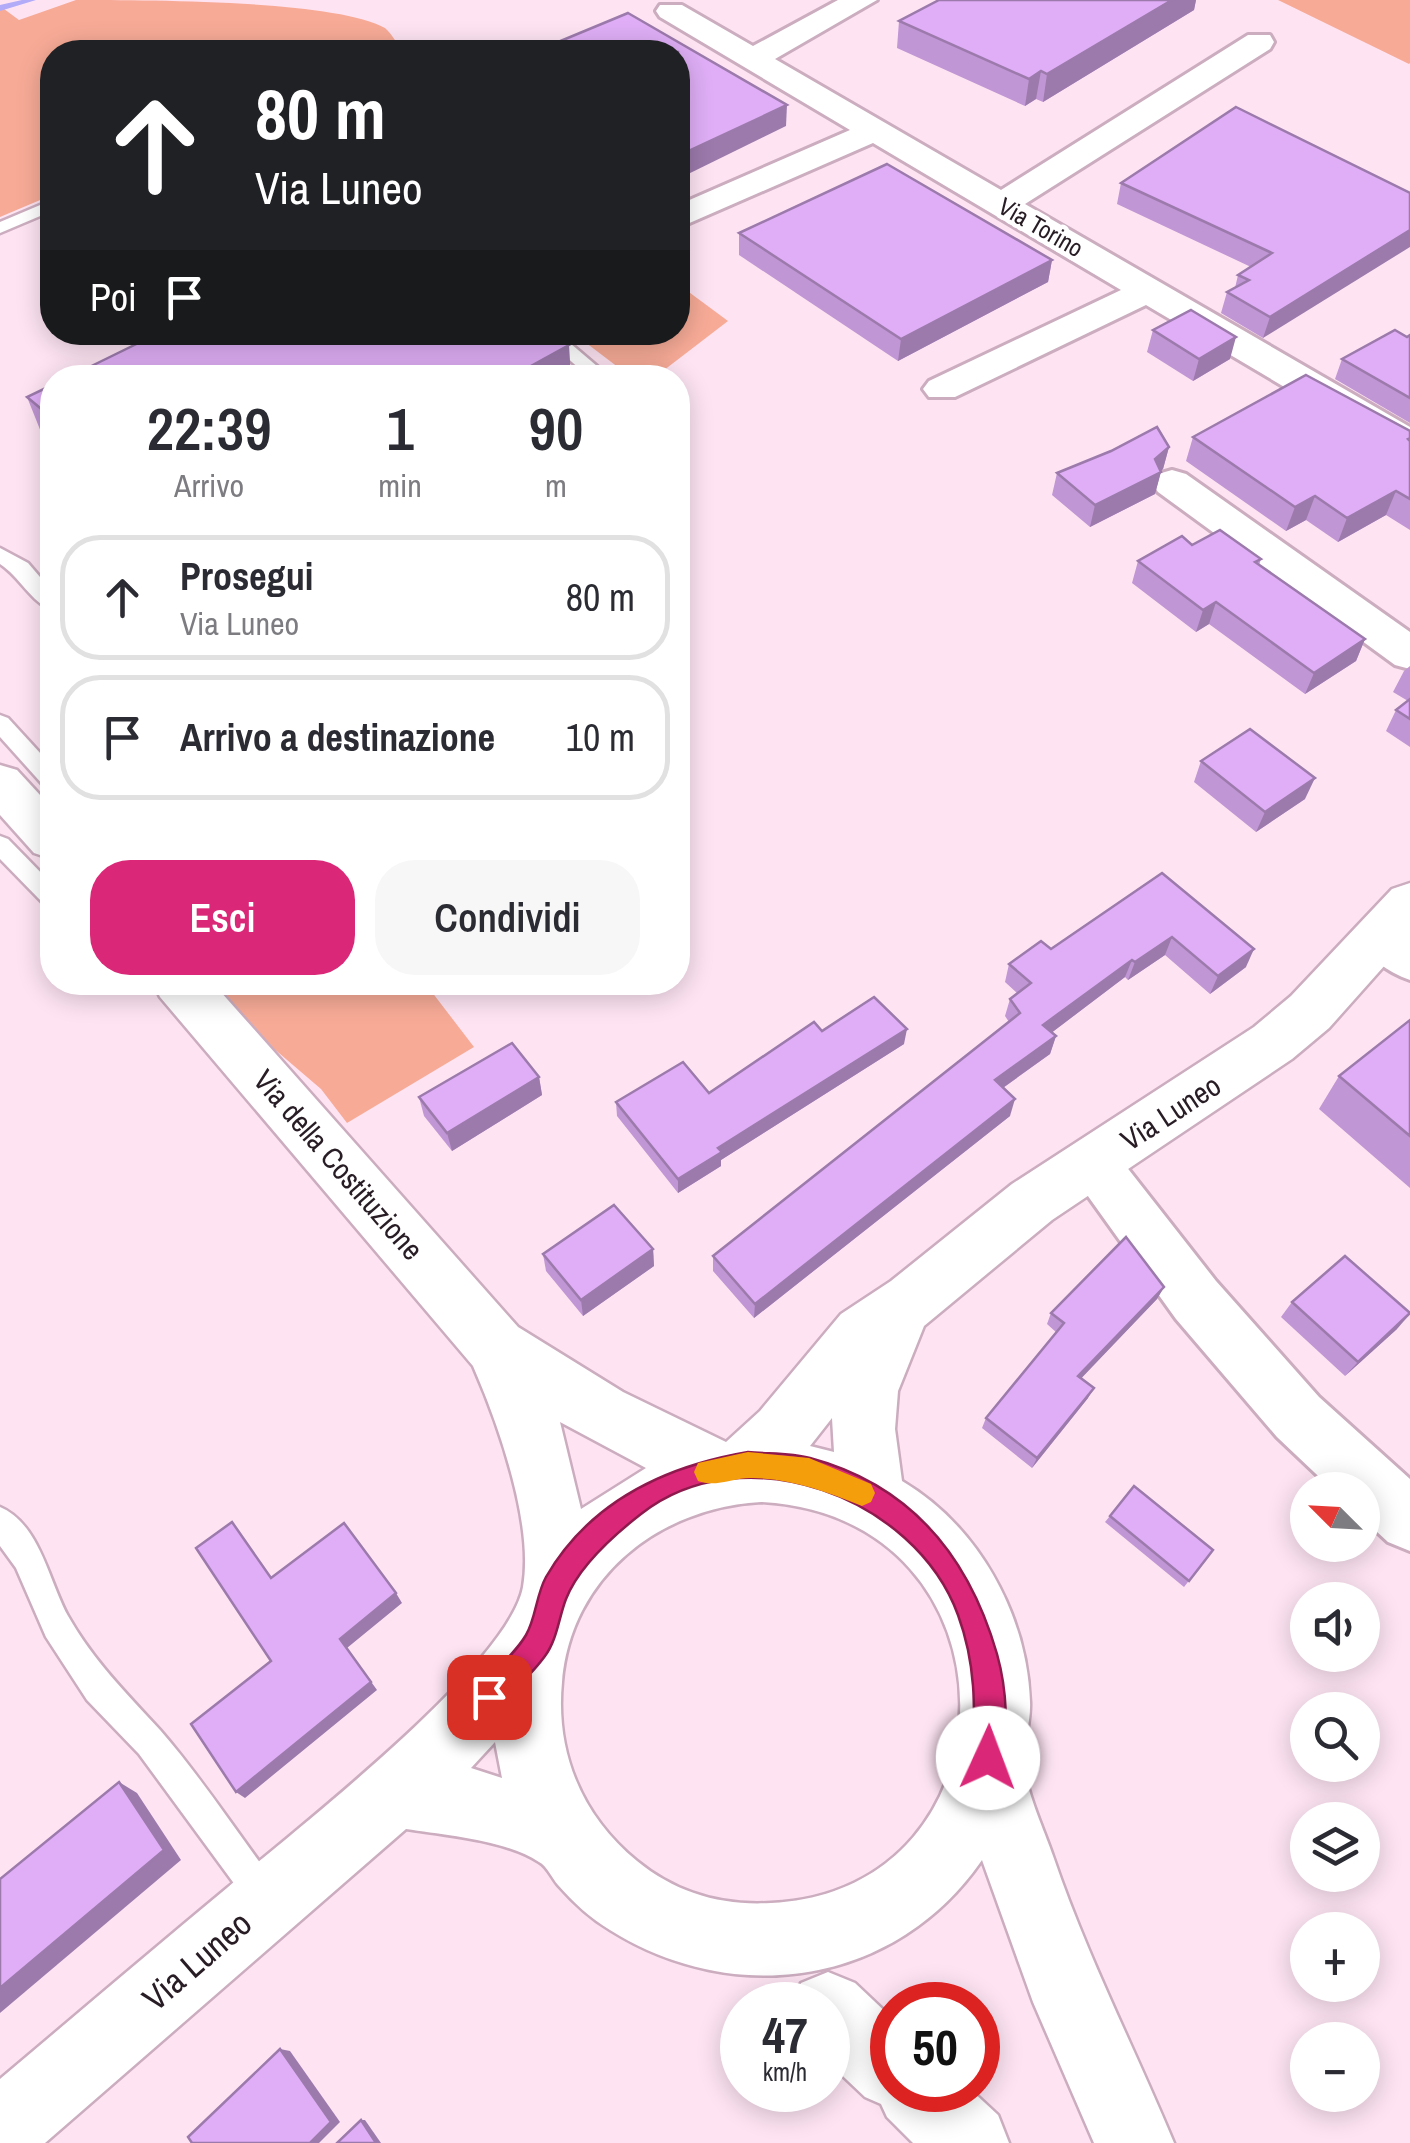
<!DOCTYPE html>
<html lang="it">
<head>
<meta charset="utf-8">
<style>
	body { margin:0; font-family:"Archivo Narrow",sans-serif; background:#f7f7f7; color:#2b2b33; height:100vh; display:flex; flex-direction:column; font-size:38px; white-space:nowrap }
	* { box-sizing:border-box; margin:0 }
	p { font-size:32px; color:#7c7c81 }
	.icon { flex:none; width:55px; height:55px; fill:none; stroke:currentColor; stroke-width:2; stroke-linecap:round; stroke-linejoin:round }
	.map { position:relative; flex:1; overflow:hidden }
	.drawer { position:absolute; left:40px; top:365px; width:650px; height:630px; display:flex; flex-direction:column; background:#fff; border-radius:40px; box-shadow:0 5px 25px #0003 }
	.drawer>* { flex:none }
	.guide { position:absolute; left:40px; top:40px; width:650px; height:305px; border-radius:40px; box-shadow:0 5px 25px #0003; background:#202124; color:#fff; overflow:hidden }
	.needle { width:65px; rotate:294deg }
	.fabs { position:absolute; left:1290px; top:1472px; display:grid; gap:20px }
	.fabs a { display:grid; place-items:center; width:90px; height:90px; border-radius:50%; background:#fff; box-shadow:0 5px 25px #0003; font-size:50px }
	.speed { position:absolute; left:720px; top:1982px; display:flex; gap:20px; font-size:50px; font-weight:700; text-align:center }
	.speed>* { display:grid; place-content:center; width:130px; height:130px; border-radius:50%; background:#fff; box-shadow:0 5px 25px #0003; line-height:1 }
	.speed small { font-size:25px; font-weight:400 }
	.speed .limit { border:15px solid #d22; background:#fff; color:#111 }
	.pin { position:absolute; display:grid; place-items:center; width:85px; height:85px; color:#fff; margin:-42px; border-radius:20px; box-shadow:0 5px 15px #0006 }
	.me { position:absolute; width:110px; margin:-55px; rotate:2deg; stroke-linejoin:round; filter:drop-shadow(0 0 8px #0008) }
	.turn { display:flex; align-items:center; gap:35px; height:210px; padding:0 50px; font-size:45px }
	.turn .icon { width:130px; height:130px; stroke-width:2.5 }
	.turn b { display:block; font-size:70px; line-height:85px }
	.then { display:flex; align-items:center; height:95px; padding:0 50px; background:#0003; gap:20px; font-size:38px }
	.eta { display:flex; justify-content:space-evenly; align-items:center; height:170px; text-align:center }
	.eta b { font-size:60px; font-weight:600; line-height:70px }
	.primary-button { display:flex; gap:20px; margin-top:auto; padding:20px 50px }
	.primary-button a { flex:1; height:115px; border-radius:40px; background:#db2777; color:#fff; font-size:40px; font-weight:600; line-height:115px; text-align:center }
	.primary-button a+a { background:#f7f7f7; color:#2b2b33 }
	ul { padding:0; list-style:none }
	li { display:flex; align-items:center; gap:30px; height:125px; margin:0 20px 15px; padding:0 30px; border:5px solid #e1e1e2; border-radius:40px }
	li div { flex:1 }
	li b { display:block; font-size:38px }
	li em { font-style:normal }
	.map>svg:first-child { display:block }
	.green { fill:#f7ab97 }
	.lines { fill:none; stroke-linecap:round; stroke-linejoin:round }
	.stream { fill:#b1abf8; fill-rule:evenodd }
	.lane-casing { stroke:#cbadbf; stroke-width:5 }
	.street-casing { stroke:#cbadbf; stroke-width:6 }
	.secondary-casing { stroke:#cbadbf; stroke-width:5 }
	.lane { fill:#fff; fill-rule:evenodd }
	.street { fill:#fff; fill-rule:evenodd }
	.secondary { fill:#fff; fill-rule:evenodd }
	.wall { fill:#c096d4 }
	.shaded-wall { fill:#9c7aac }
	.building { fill:#dfaef6; stroke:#9c7aac; stroke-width:2.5 }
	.route { fill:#db2777; stroke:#8e194d; stroke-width:2.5 }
	.slow { fill:#f59e0b }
	.labels { text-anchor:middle; stroke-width:9; stroke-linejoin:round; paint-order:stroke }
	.far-street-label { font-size:25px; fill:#281d24; stroke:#fff }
	.street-label { font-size:30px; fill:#281d24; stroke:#fff }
	.near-street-label { font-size:35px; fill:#281d24; stroke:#fff }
</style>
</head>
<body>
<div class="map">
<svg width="1410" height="2143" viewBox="0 0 1410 2143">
	<rect width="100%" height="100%" fill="#fee4f3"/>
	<!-- green -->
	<g class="green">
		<path d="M76,0C145,0 336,0 385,28C392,34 398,45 403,52H52V195L0,217V6L19,20Z"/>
		<path d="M1278,0H1410V63L1409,64Z"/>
		<path d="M678,284L728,321L655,377H631L573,333L678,332Z"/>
		<path d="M218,983H425L474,1047L347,1123L321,1089L252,1030Z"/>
	</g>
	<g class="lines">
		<!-- stream -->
		<path class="stream" d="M22,0H36L0,11V5Z"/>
		<!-- lane casing -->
		<g class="lane-casing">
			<g id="lane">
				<path d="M52,200V211L0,233V222Z"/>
				<path d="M538,332H557L611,378H590Z"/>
				<path d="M0,548L28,563L52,591V610C32,603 19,576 0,564Z"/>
				<path d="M0,715L8,718L52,766V788L44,786L0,737Z"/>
				<path d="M0,836L8,839L52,884V907L44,904L0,859Z"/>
				<path d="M0,1507C40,1524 49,1582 68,1616C93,1660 126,1693 160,1730C202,1778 237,1833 276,1884L281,1896L276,1908L264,1913L252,1908L139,1754L87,1700L46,1637L16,1568L0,1546Z"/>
			</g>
		</g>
		<!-- street casing -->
		<g class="street-casing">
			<g id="street">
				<path d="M838,0H877L775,59L1001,190L1248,35H1270L1274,42L1270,49L1025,204L1410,427V456L1396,453L1146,305L955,397H929L923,389L929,381L1121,290L873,143L678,228V205L850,130L660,17L656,11L660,5H682L753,46Z"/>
				<path d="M1172,470L1186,474L1410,632V669L1395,665L1158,492L1152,483L1158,474Z"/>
				<path d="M1381,916L1410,931V980C1387,972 1368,958 1356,936L1363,922Z"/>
				<path d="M1092,1140L1111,1147L1216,1281L1319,1397L1410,1479V1551L1388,1542L1362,1518V1490H1333L1277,1437L1176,1319L1065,1164L1073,1147Z"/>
			</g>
		</g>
		<!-- secondary casing -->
		<g class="secondary-casing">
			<g id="secondary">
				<path d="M0,765L17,770L52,808V859L34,853L0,815Z"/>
				<path d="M1410,883V937L1329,1028L1292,1059L1052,1220L924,1326L898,1391L895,1429L902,1481C978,1526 1027,1614 1030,1702C1031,1722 1023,1743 1024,1762C1024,1787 1045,1832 1053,1856C1087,1956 1134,2047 1174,2143H1094L1033,2002L982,1860C896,1985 736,2009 610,1930C590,1918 573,1902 558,1885C552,1878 547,1866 539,1862C506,1840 445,1835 406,1829L45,2143H0V2079C76,2015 151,1951 227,1888C294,1831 508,1666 523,1587C534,1524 498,1423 473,1366L160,997L153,982H212L518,1327L623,1392L726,1442L760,1411L841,1314L891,1281L1012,1184L1254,1027L1291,996L1392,889ZM832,1418L834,1452L810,1446ZM560,1422L646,1468L581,1509ZM761,1502C1027,1516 1023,1891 771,1903C722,1906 676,1893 637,1861C583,1817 555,1754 562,1682C571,1577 658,1508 761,1502ZM495,1742L502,1778L471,1768Z"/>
				<path d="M828,1972L855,1983L892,2018V2090H971L998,2115L1009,2143H913L887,2117L881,2104L865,2097L828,2062V2005H792L801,1983Z"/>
			</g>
		</g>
		<!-- lane -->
		<use href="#lane" class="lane"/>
		<!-- street -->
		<use href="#street" class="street"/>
		<!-- secondary -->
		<use href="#secondary" class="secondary"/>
	</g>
	<!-- wall -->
	<g class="wall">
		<path d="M939,0H1196L1194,10L1043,102L1036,99L1025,106L897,48L899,21Z"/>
		<path d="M1121,183L1410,193L1263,338L1221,313L1227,292L1235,288L1238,275L1251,267L1117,204Z"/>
		<path d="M739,233L1052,260L1048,282L898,361L739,255Z"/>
		<path d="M1153,330L1230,359L1193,381L1147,352Z"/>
		<path d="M1410,335V423L1335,379L1342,359Z"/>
		<path d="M52,385V445L43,437L27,397Z"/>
		<path d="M1410,431V530L1386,515L1338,542L1306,520L1286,531L1186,461L1193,437Z"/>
		<path d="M1169,447L1163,469L1161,471L1155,494L1090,527L1052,495L1057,473Z"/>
		<path d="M1261,559L1259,565L1365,639L1356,661L1305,694L1209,624L1196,632L1132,583L1138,561Z"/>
		<path d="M1410,666V747L1386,731L1396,710L1408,701L1393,692L1404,671Z"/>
		<path d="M1201,761L1305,799L1256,832L1194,782Z"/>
		<path d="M1162,873L1246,967L1210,994L1165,955L1128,980L1125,977L1051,1033L1056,1036L1050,1054L1003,1088L1010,1116L754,1318L713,1271V1256L1009,1022L1005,1016L1010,999L1017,993L1005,982L1009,964L1051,949Z"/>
		<path d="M1410,1020V1188L1319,1109L1339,1076Z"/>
		<path d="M822,1031L904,1044L721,1160V1166L678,1193L617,1116L616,1102L709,1093Z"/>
		<path d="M539,1077L542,1095L452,1151L424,1116L419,1097Z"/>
		<path d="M653,1249L654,1266L583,1316L546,1271L543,1254Z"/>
		<path d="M1164,1287L1157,1299L1081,1378L1088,1398L1032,1468L982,1428L986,1418L1057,1333L1047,1324L1051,1313Z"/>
		<path d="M1292,1302L1397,1329L1345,1376L1281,1317Z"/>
		<path d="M1110,1516L1213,1550L1184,1587L1105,1522Z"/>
	</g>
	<!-- shaded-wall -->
	<g class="shaded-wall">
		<path d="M1172,0H1196L1194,10L1043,102L1047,74Z"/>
		<path d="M1041,71L1036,99L1025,106L1029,79Z"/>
		<path d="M787,105L786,126L678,179V156Z"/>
		<path d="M1410,230V247L1263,338L1270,317Z"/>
		<path d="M1052,260L1048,282L898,361L901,339Z"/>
		<path d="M1236,337L1230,359L1193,381L1199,359Z"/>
		<path d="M569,345L571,378H509Z"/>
		<path d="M1169,447L1163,469L1155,475L1161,472L1155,494L1090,527L1095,505Z"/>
		<path d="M1396,491L1386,515L1338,542L1347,518Z"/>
		<path d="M1315,496L1306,520L1286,531L1295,507Z"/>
		<path d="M1216,602L1209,624L1196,632L1203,610Z"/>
		<path d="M1365,639L1356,661L1305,694L1314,673Z"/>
		<path d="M1315,778L1305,799L1256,832L1265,812Z"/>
		<path d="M1172,937L1165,955L1128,980L1135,962Z"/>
		<path d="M1254,949L1246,967L1210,994L1218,976Z"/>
		<path d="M1132,960L1125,977L1038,1043L1043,1025Z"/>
		<path d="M907,1029L904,1044L721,1160V1166L678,1193V1179L718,1148Z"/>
		<path d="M1056,1036L1050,1054L990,1097L995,1080Z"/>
		<path d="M539,1077L542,1095L452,1151L447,1133Z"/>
		<path d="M1015,1099L1010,1116L754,1318L755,1304Z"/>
		<path d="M653,1249L654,1266L583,1316L581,1300Z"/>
		<path d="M1164,1287L1157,1299L1073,1387L1078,1376Z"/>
		<path d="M1410,1314L1397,1329L1345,1376L1358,1362Z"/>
		<path d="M1094,1388L1088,1398L1032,1468L1037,1458Z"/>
		<path d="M396,1593L402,1603L347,1648L377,1690L245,1798L236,1792L340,1639Z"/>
		<path d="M119,1782L137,1793L181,1860L0,2013V1988Z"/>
		<path d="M280,2049L290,2051L340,2122L319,2143H310Z"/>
		<path d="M361,2120H365L381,2143H376Z"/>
	</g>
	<!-- building -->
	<g class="building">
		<path d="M939,0H1172L1047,74L1041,71L1029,79L899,21Z"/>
		<path d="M628,13L787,105L678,156V52H534Z"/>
		<path d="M1236,107L1410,193V230L1270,317L1227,292L1249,280L1238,275L1272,253L1121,183Z"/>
		<path d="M887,164L1052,260L901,339L739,233Z"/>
		<path d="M1191,310L1236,337L1199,359L1153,330Z"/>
		<path d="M1395,330L1407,337L1410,335V398L1342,359Z"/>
		<path d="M161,332H550L569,345L509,378H67Z"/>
		<path d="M1306,375L1410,431V438L1408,439L1410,441V499L1396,491L1347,518L1315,496L1295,507L1193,437Z"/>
		<path d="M52,385V418L27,397Z"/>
		<path d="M1157,427L1169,447L1155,459L1161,472L1095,505L1057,473L1111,451Z"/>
		<path d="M1220,530L1261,559L1255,562L1365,639L1314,673L1216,602L1203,610L1138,561L1182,536L1192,545Z"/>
		<path d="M1410,699V719L1396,710Z"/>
		<path d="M1250,729L1315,778L1265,812L1201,761Z"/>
		<path d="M1162,873L1254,949L1218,976L1172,937L1135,962L1132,960L1043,1025L1056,1036L995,1080L1015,1099L755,1304L713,1256L1020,1013L1010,999L1031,983L1009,964L1041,941L1051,949Z"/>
		<path d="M874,997L907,1029L718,1148L722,1152L678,1179L616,1102L683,1062L709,1093L814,1022L822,1031Z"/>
		<path d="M1410,1020V1136L1339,1076Z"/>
		<path d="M512,1043L539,1077L447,1133L419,1097Z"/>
		<path d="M614,1205L653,1249L581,1300L543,1254Z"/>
		<path d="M1126,1237L1164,1287L1078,1376L1094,1388L1037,1458L986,1418L1064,1323L1051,1313Z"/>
		<path d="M1345,1256L1410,1313L1358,1362L1292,1302Z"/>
		<path d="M1134,1486L1213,1550L1189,1581L1110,1516Z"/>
		<path d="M232,1522L271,1578L344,1523L396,1593L340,1639L371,1682L236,1792L191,1724L271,1661L196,1548Z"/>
		<path d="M119,1782L164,1850L0,1988V1879Z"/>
		<path d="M280,2049L331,2122L310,2143H192L188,2137Z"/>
		<path d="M361,2120L376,2143H337Z"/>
	</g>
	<!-- route -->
	<path class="route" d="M748,1452C768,1454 791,1453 810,1458C911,1485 969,1557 997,1654C1006,1686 1011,1737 998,1768L988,1772L977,1768L973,1758C975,1707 976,1664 958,1615C915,1497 744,1433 641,1514C614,1535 579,1566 566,1599C559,1617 557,1640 545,1656C532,1674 514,1690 499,1707L489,1711L479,1707L475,1697L479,1687C494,1671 515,1654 526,1635C536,1618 536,1595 546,1577C590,1501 666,1466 748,1452Z"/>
	<!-- slow -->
	<path class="slow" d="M748,1452L809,1458L871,1484L875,1493L871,1502L862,1506C825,1491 793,1479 753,1478C734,1477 716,1488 698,1481L694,1472L698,1463Z"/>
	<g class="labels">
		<!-- far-street labels -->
		<g class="far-street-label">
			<text transform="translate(1041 227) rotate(30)" y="9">Via Torino</text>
		</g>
		<!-- street labels -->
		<g class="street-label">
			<text transform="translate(1171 1113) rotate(-33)" y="10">Via Luneo</text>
			<text transform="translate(338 1165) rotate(49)" y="10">Via della Costituzione</text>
		</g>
		<!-- near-street labels -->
		<g class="near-street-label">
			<text transform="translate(197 1961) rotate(-41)" y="12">Via Luneo</text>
		</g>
	</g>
</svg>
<div class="fabs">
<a><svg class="needle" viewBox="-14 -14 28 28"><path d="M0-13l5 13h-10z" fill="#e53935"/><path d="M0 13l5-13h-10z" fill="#7c7c81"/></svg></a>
<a><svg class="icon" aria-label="sound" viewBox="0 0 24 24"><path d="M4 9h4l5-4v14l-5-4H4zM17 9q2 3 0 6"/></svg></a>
<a><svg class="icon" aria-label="search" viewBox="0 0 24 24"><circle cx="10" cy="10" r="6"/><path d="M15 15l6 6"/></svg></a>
<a><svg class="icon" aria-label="layers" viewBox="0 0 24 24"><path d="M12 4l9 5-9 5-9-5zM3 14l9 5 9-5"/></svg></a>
<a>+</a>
<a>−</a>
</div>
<div class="speed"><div>47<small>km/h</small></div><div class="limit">50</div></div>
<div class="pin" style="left:489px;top:1697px;background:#d93025"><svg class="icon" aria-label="arrive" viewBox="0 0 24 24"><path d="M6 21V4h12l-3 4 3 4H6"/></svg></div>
<svg class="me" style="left:988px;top:1758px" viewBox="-20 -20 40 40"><circle r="19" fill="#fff"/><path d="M0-13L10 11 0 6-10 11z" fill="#db2777"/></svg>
<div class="guide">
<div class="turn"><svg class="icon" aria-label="ahead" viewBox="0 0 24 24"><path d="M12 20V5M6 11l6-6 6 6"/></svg><div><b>80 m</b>Via Luneo</div></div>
<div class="then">Poi<svg class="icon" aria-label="arrive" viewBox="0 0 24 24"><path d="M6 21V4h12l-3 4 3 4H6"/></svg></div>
</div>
<section class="drawer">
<div class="eta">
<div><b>22:39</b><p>Arrivo</p></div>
<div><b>1</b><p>min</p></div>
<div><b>90</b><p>m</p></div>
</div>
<ul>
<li><svg class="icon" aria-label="ahead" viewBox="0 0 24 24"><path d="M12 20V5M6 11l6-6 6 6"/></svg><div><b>Prosegui</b><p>Via Luneo</p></div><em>80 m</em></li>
<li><svg class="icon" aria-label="arrive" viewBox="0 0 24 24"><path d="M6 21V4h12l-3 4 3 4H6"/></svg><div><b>Arrivo a destinazione</b></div><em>10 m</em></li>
</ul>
<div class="primary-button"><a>Esci</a><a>Condividi</a></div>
</section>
</div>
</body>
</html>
